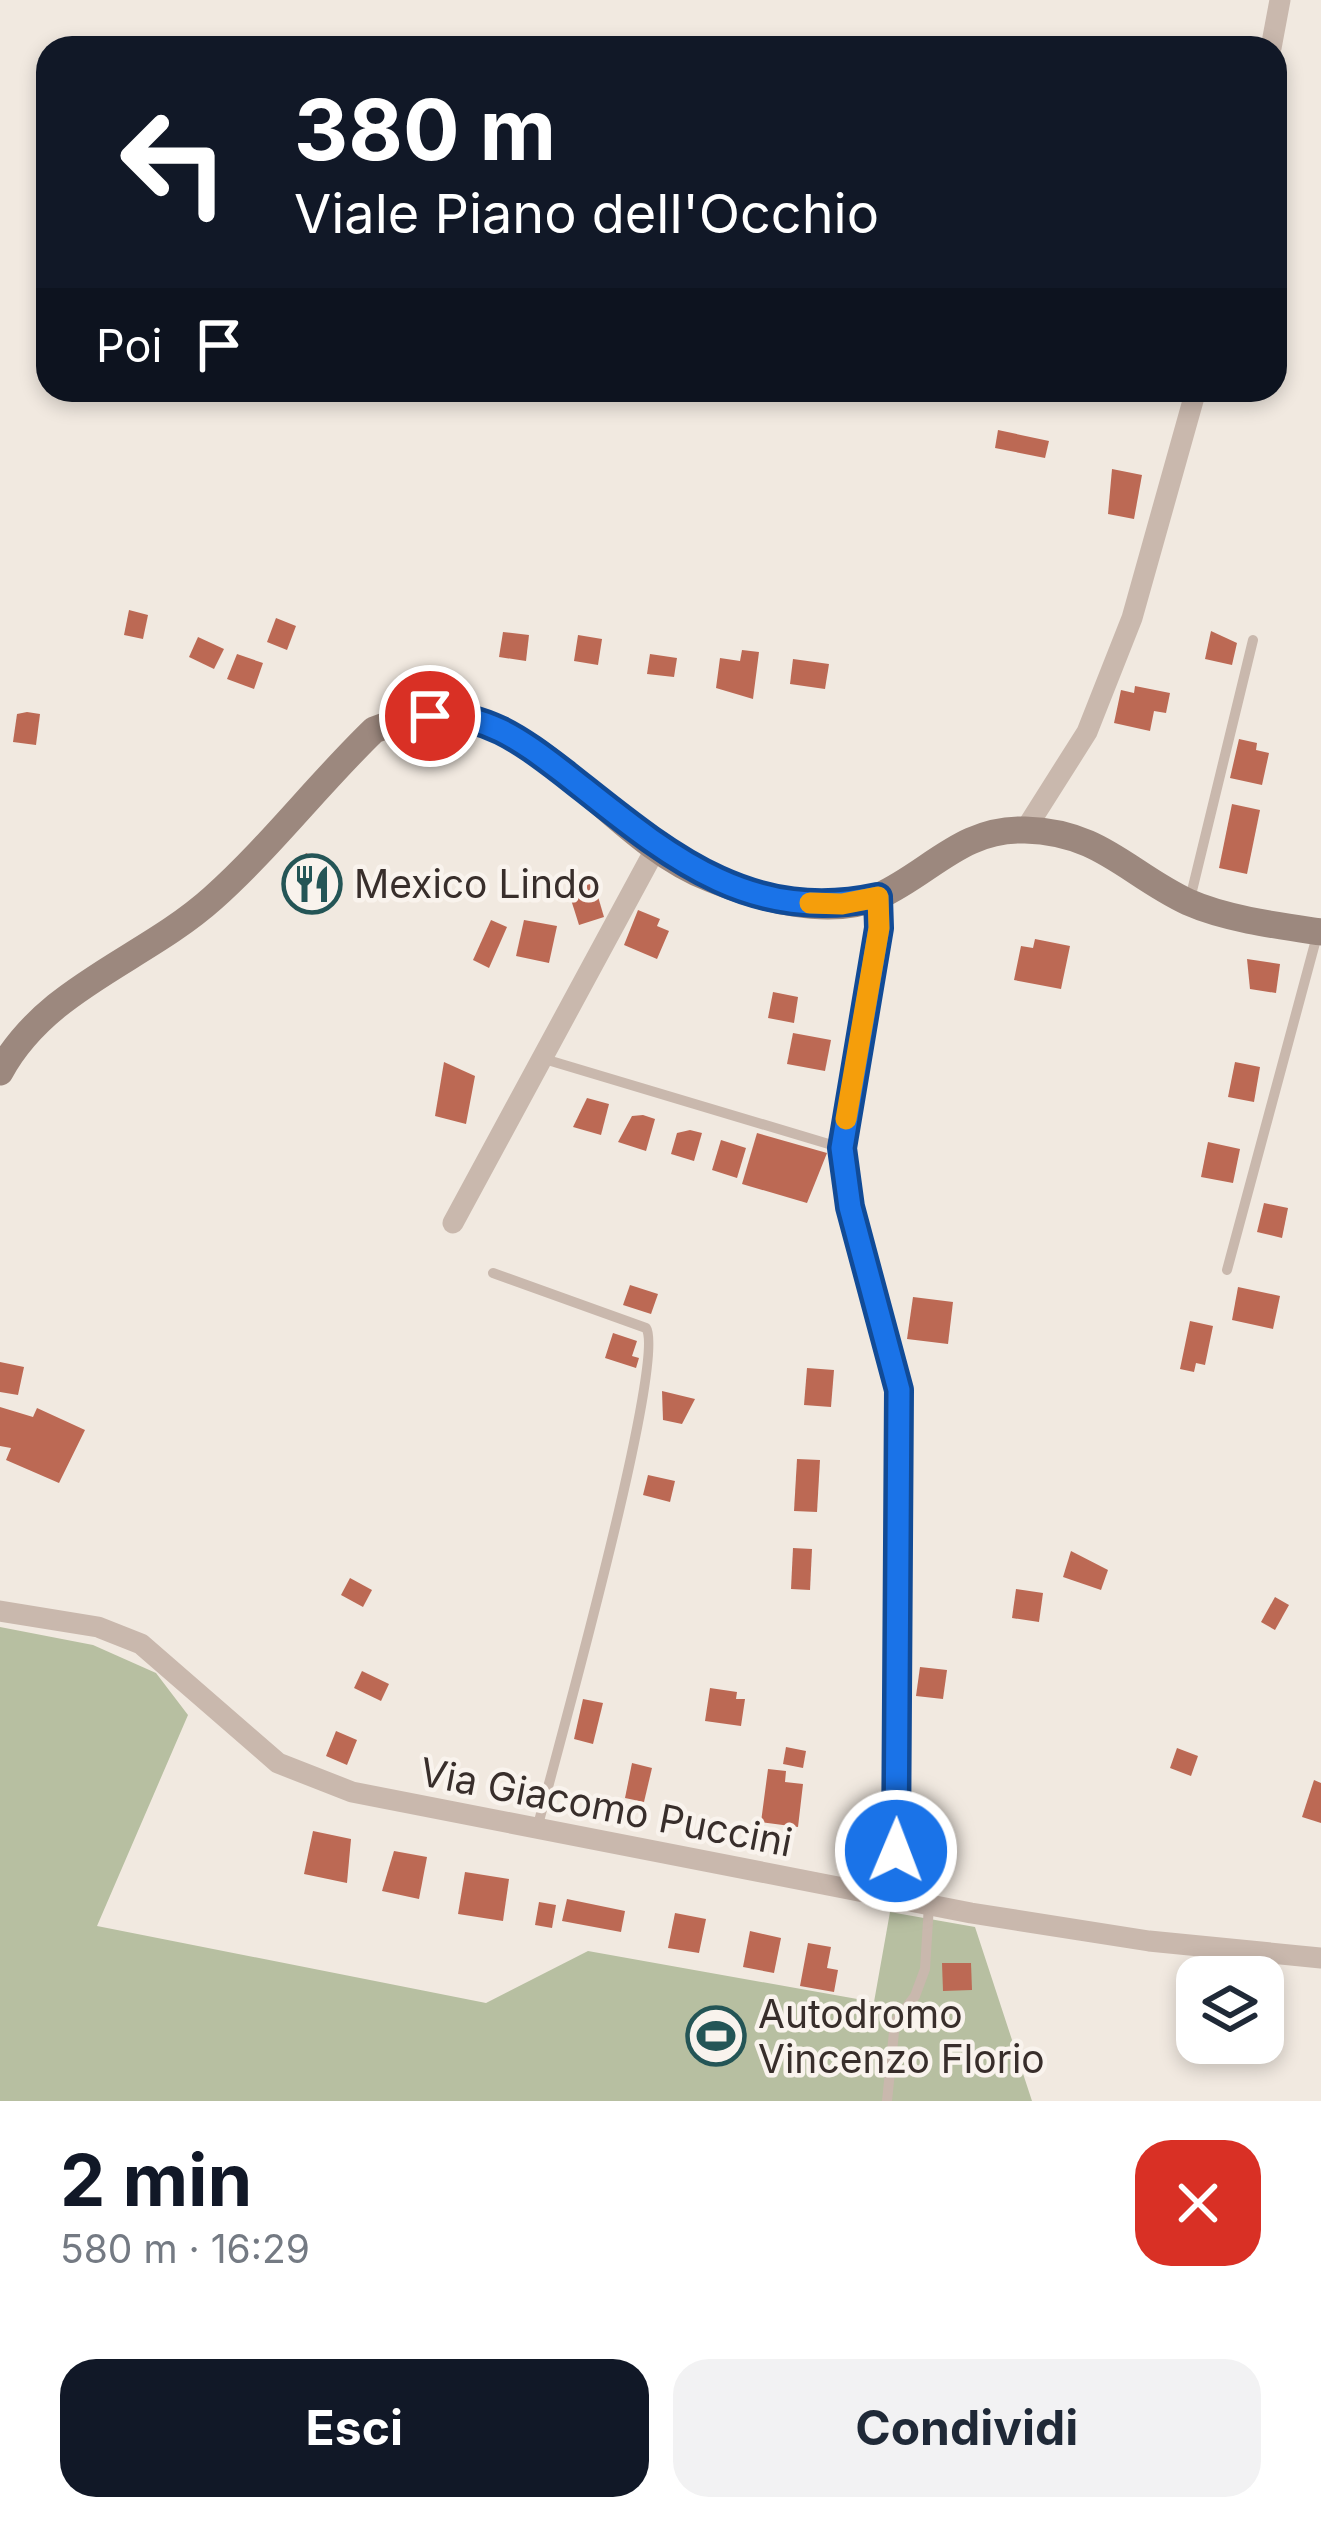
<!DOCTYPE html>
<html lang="it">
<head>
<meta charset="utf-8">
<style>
	body { margin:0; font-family:Inter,sans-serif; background:#f2f2f3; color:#1f2937; height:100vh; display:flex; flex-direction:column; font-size:45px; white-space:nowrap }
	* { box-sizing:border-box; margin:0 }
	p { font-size:39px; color:#747a83 }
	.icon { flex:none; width:66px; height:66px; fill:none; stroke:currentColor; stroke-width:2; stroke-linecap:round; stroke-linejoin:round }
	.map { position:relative; height:2101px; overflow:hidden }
	.panel { display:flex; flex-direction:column; background:#fff; flex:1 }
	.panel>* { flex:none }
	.guide { position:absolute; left:36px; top:36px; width:1251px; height:366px; border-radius:36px; box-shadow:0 6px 18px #0003; background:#111827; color:#fff; overflow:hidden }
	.tools { position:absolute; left:1176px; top:1956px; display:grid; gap:24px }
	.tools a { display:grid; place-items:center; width:108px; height:108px; border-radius:24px; background:#fff; box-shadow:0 6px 18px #0003; font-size:60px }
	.pin { position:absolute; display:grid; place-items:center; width:102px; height:102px; color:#fff; margin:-51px; border:6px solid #fff; border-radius:50%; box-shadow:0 3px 12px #0007 }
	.me { position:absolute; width:132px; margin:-66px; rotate:1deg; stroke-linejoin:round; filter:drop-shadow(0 0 9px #0008) }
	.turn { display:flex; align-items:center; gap:42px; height:252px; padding:0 60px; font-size:54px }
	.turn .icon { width:156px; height:156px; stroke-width:2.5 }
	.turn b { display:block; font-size:84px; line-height:102px }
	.then { display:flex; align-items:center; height:114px; padding:0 60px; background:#0003; gap:24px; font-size:45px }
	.round { display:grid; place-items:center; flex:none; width:126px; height:126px; border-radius:36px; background:#f2f2f3 }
	.head { display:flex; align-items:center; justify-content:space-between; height:204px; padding:0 60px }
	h1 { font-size:72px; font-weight:700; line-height:90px; color:#111827 }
	.cta { display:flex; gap:24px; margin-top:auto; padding:24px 60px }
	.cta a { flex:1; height:138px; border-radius:36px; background:#111827; color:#fff; font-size:48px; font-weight:700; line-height:138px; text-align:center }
	.cta a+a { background:#f2f2f3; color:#1f2937 }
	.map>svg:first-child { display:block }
	.green { fill:#b7bfa1 }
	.building { fill:#bc6954 }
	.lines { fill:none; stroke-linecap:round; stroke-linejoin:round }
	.service { stroke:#c9b8ad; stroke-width:10 }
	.minor { stroke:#c9b8ad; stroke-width:21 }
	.secondary { stroke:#9c887e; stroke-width:27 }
	.route-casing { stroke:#114b97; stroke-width:30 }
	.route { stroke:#1a73e8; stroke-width:21 }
	.slow { stroke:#f59e0b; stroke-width:21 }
	.labels { text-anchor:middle; stroke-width:9; stroke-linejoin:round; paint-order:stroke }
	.poi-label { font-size:39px; fill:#382e2b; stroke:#f9f3ed; text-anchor:start }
	.street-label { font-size:39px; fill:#382e2b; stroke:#f9f3ed }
</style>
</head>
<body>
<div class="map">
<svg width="1321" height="2101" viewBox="0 0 1321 2101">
	<rect width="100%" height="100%" fill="#f1e9e0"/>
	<!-- green -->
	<path class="green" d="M0,1627L93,1645L156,1673L188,1715L97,1926L486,2003L588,1951L874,2002L890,1912L975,1927L1032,2101H0Z"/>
	<!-- building -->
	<g class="building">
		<path d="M998,430L1049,441L1045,458L995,448Z"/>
		<path d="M1112,469L1142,475L1134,519L1108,514Z"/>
		<path d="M129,610L148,615L143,639L124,635Z"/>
		<path d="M276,618L296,626L287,650L267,642Z"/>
		<path d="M1211,631L1237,643L1232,665L1205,659Z"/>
		<path d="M503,632L529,635L526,661L499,657Z"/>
		<path d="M578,635L602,639L598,665L574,661Z"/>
		<path d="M198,637L224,649L214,669L189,657Z"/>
		<path d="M742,650L759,652L753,699L716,688L720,658L740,661Z"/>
		<path d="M237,654L263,663L254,689L227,679Z"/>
		<path d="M650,654L677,658L674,677L647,674Z"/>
		<path d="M793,659L829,664L825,689L790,684Z"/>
		<path d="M1135,686L1170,693L1166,713L1154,711L1150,731L1114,723L1121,690L1134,693Z"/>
		<path d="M27,712L40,714L36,745L13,742L17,714Z"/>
		<path d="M1239,739L1257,743L1256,750L1269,753L1262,785L1230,778Z"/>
		<path d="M1232,804L1260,810L1247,874L1219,868Z"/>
		<path d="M306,853L334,868L314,904L286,889Z"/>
		<path d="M594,883L604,917L579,925L568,890Z"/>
		<path d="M638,910L660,919L657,926L669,931L657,959L624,945Z"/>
		<path d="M491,920L507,927L489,968L473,960Z"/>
		<path d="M524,920L557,926L549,963L516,956Z"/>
		<path d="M1035,939L1070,946L1061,989L1014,980L1021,946L1033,948Z"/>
		<path d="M1247,959L1280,964L1276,993L1250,989Z"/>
		<path d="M773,992L798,997L794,1023L768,1018Z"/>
		<path d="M793,1033L831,1040L825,1071L787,1064Z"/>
		<path d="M444,1062L475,1076L466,1124L435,1116Z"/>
		<path d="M1235,1062L1260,1067L1254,1102L1228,1097Z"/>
		<path d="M587,1098L609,1104L601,1135L573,1127Z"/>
		<path d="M643,1115L655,1119L646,1151L618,1142L632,1116Z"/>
		<path d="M690,1130L702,1133L694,1161L671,1154L677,1133Z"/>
		<path d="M757,1133L827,1153L807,1203L742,1184Z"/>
		<path d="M721,1140L746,1148L737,1178L712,1170Z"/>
		<path d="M1208,1142L1240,1149L1233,1183L1201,1177Z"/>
		<path d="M1264,1203L1288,1208L1282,1238L1257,1232Z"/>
		<path d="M630,1285L658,1294L651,1314L623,1305Z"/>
		<path d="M1238,1287L1280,1296L1273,1329L1232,1320Z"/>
		<path d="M913,1297L953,1302L948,1344L907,1339Z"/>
		<path d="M1190,1321L1213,1326L1205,1365L1196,1363L1194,1372L1180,1369Z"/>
		<path d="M613,1333L637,1341L632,1356L639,1358L636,1368L605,1358Z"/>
		<path d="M0,1362L24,1367L18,1395L0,1392Z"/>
		<path d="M807,1368L834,1370L831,1407L804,1405Z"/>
		<path d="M662,1391L695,1399L682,1424L663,1420Z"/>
		<path d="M0,1407L33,1417L37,1408L85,1430L59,1483L6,1460L11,1448L0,1446Z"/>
		<path d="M797,1459L820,1460L817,1512L794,1511Z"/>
		<path d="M648,1475L675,1481L670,1502L643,1495Z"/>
		<path d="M793,1548L812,1549L810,1590L791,1589Z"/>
		<path d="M1071,1551L1108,1570L1101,1590L1063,1577Z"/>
		<path d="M350,1578L372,1590L363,1607L341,1595Z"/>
		<path d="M1016,1589L1043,1593L1039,1622L1012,1618Z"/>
		<path d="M1275,1597L1289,1605L1275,1630L1261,1622Z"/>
		<path d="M920,1667L947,1670L943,1699L916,1696Z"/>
		<path d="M362,1671L389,1684L381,1701L354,1688Z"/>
		<path d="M710,1688L737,1692L736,1699H745L741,1726L705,1721Z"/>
		<path d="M583,1699L603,1703L593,1744L574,1739Z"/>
		<path d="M336,1731L357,1740L347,1765L326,1756Z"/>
		<path d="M786,1747L806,1751L803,1768L783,1764Z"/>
		<path d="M1177,1748L1198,1756L1191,1776L1170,1768Z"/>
		<path d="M632,1763L652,1768L644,1802L625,1798Z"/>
		<path d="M768,1769L786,1771L785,1782L803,1784L798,1827L761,1822Z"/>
		<path d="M1314,1780L1321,1783V1823L1302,1817Z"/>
		<path d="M313,1831L351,1839L347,1883L304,1874Z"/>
		<path d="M394,1851L427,1857L419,1899L382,1891Z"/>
		<path d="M465,1872L509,1879L503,1921L458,1914Z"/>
		<path d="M567,1899L625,1911L621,1932L562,1921Z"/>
		<path d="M539,1902L556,1905L552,1928L535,1925Z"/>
		<path d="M675,1913L706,1919L699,1953L668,1948Z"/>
		<path d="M750,1931L781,1938L774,1973L743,1967Z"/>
		<path d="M808,1943L831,1947L827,1968L838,1970L834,1992L800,1986Z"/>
		<path d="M942,1963H971L972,1990L943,1991Z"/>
	</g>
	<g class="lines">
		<!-- service -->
		<g class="service">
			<path d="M1190,899L1253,640"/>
			<path d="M541,1058L842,1148"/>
			<path d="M1227,1270L1318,932"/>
			<path d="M493,1273L646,1328C668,1358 553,1765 537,1829"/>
			<path d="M887,2101L895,2022L915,1996L925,1969L929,1905"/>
		</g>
		<!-- minor -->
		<g class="minor">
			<path d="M1271,48L1280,0"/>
			<path d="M1025,830L1087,732L1132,618L1196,390"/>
			<path d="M878,897L879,928L842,1148L850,1207L899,1390L897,1823L890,1898"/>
			<path d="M453,1223L657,846"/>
			<path d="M0,1611L98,1627L141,1644L278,1763L352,1792L971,1913L1149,1941L1321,1958"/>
		</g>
		<!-- secondary -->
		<path class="secondary" d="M0,1072C46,987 144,960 213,898C271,846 318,784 374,730C525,668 590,832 711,879C758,898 830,919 879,896C931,872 962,828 1025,830C1101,832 1128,874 1188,902C1226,919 1280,926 1321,932"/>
	</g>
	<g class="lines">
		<!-- route casing -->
		<g class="route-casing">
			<path id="route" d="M430,716C484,712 521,740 563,772C661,849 744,926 878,897L879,928L842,1148L850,1207L899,1390L896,1851"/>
		</g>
		<!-- route -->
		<use href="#route" class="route"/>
		<!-- slow -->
		<path class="slow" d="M810,903L842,904L878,897L879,928L846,1119"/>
	</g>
	<!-- icons -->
	<defs>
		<g id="restaurant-ring" transform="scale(3)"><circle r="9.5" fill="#f9f3ed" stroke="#245556" stroke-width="1.5"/><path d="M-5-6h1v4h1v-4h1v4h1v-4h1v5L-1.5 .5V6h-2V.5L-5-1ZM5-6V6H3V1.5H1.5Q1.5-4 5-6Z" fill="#245556"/></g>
		<g id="stadium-ring" transform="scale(3)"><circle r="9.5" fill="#f9f3ed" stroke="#245556" stroke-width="1.5"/><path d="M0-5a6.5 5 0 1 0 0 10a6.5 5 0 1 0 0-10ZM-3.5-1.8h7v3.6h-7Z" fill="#245556"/></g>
	</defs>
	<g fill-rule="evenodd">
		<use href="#restaurant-ring" x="312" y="884"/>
		<use href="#stadium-ring" x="716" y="2036"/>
	</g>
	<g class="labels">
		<!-- poi labels -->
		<g class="poi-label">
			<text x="354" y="898">Mexico Lindo</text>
			<text x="758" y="2028">Autodromo<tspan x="758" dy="45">Vincenzo Florio</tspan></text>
		</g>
		<!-- street labels -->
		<g class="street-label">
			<text transform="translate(606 1807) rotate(11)" y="14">Via Giacomo Puccini</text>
		</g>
	</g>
</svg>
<div class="tools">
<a><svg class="icon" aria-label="layers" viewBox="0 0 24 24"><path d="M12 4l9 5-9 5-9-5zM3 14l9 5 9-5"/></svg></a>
</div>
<div class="pin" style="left:430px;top:716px;background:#d93025"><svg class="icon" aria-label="arrive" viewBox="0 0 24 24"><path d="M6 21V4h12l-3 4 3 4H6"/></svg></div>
<svg class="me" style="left:896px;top:1851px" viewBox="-20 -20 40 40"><circle r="17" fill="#1a73e8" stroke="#fff" stroke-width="3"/><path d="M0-11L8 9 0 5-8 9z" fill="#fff"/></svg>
<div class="guide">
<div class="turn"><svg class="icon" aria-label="left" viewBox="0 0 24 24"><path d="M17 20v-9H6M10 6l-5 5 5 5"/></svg><div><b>380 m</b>Viale Piano dell'Occhio</div></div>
<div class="then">Poi<svg class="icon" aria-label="arrive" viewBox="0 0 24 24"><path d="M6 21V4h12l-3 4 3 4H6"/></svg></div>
</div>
</div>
<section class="panel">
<div class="head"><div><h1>2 min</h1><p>580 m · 16:29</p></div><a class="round" style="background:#d93025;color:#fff"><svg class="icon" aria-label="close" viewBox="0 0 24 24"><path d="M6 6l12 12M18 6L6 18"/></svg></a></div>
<div class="cta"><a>Esci</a><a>Condividi</a></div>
</section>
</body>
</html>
